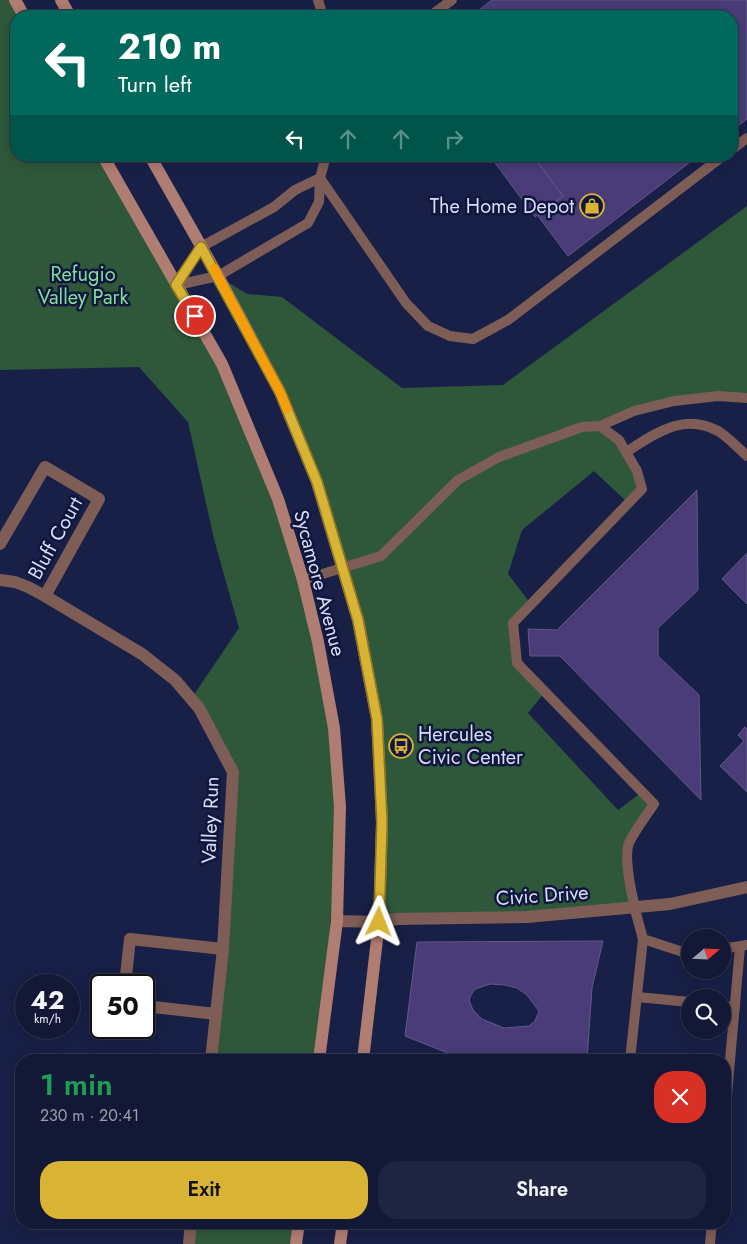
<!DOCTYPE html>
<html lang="en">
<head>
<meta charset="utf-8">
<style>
	body { margin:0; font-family:Jost,sans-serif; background:#1f2541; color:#f1f3f6; height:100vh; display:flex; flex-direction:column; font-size:19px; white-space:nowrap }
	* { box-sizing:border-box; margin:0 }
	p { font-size:16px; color:#9ca0ad }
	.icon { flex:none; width:28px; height:28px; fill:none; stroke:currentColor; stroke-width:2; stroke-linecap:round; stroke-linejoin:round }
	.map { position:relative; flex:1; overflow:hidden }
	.details { position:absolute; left:15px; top:1054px; width:716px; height:175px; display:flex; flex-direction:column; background:#121835; border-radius:20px; box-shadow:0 2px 12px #0003,0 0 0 1px #313750 }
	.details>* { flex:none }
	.top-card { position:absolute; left:10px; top:10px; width:728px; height:152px; border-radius:20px; box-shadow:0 2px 12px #0003,0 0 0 1px #313750; background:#00695c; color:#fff; overflow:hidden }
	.needle { width:32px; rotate:71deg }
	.buttons { position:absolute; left:681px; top:929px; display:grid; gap:10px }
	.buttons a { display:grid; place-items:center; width:50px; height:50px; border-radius:50%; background:#121835; box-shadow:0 2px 12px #0003,0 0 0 1px #313750; font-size:25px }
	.speed { position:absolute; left:15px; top:974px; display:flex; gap:10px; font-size:25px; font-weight:700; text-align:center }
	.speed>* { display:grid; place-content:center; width:65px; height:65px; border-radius:50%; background:#121835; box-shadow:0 2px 12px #0003,0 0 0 1px #313750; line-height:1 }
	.speed small { font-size:12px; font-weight:400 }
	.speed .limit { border:2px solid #111; border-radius:8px; background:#fff; color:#111 }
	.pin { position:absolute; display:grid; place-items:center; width:42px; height:42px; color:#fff; margin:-21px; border:2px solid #fff; border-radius:50%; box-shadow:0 1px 5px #0007 }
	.me { position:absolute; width:55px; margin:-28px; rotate:2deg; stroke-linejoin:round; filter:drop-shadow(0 0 4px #0008) }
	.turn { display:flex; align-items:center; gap:18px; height:105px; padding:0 25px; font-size:22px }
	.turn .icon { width:65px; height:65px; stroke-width:2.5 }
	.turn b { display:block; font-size:35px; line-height:42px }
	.lanes { display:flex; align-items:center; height:48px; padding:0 25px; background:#0003; justify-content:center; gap:25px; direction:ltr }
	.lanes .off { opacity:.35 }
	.round { display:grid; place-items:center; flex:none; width:52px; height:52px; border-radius:20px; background:#1f2541 }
	.headline { display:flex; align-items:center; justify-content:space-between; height:85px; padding:0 25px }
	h1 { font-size:30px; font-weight:600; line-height:38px; color:#1e9e55 }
	.primary-button { display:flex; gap:10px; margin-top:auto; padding:10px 25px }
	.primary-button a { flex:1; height:58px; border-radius:20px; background:#d9b334; color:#111; font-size:20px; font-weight:600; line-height:58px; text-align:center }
	.primary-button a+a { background:#1f2541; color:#f1f3f6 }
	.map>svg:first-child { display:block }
	.green { fill:#2f583b }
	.building { fill:#493c78; stroke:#625987; fill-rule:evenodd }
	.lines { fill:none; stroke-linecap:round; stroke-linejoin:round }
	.service { stroke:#7e5d56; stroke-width:10 }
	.minor { stroke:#7e5d56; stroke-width:12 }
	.secondary { stroke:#b07d72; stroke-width:12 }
	.route-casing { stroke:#8d7422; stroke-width:12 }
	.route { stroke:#d9b334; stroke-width:9 }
	.slow { stroke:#f59e0b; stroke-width:9 }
	.labels { text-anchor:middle; stroke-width:5; stroke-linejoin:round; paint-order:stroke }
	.poi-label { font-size:20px; fill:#d6def8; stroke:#10163c; text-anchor:end }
	.park-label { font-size:20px; fill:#83de9c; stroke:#10163c }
	.street-label { font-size:20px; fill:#d6def8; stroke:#10163c }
</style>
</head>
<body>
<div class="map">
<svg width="747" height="1244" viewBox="0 0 747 1244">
	<rect width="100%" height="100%" fill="#182047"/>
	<!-- green -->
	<g class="green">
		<path d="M0,0H15L24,16H16V156H103L222,364L278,499L318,642L340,807L319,1060H211L233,772L191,699L239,628L214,539L188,422L139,367L0,370Z"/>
		<path d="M747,206V398L674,401L601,425L619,440L642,489L628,503L594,471L522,530L508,574L531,604L513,623L517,663L545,692L528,713L618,810L642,792L654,804L629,844L634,907L379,922L377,719L317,482L218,276L247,294L282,297L402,388L503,385Z"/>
		<path d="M191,1223H299L296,1244H189Z"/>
	</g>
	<!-- building -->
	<g class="building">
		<path d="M492,0H747V119L731,131V16H486L480,9Z"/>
		<path d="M490,156H533L563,196L535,217Z"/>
		<path d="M533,156H698L568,256L538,216L563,196Z"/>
		<path d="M697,490L698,590L658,628V656L699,695L701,800L560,656H530L528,629L557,630Z"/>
		<path d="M747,553V604L722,579Z"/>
		<path d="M745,727L747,729V792L720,766L744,741L738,735Z"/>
		<path d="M603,941L592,988L587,1060H465L405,1036L417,942ZM490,984L505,985L517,988L527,995L539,1011L535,1021L529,1026L504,1028L482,1019L473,1010L469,1000L471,995L475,989Z"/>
	</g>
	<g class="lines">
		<!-- service -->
		<g class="service">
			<path d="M318,0L323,16"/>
			<path d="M430,16L452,0"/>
			<path d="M731,150L747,138"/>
			<path d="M320,178L406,303L428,326L450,336L473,339L508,320L723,156"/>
			<path d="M320,178L295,190L274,207L201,247L177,285L218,276L308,223L319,202L320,178L326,156"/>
			<path d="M600,426L619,440L637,471L642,489L513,623L517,663L654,804C646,816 635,830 629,843C622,861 637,919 643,939L683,952H690"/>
			<path d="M626,452C655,434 683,412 718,431C728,437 738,448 747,456"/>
			<path d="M303,580L381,556L458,480L499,457L582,427L600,426L634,411L674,401L718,396L747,398"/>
			<path d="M722,949L747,945"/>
			<path d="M637,997L690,1002"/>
			<path d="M722,1006L735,1007"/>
			<path d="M630,1060L643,939"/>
			<path d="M725,1117L740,947"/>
			<path d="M710,1244L712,1222"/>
		</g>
		<!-- minor -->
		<g class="minor">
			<path d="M0,544L45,467L99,499L45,596"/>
			<path d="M0,580L15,582L28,587L45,596L142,654L175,680L199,708L233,772L223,949L211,1060"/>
			<path d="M337,921L379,922L397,919L527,917L670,904L747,887"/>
			<path d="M125,985L130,939L223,949"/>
			<path d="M144,1006L216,1014"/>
			<path d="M189,1244L191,1222"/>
		</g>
		<!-- secondary -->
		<g class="secondary">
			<path d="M15,0L24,16"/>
			<path d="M61,0L70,16"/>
			<path d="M103,156L222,364L278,499L303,580L318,642L334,728L340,807L337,921L319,1060"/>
			<path d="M150,156L218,276L280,392L317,482L358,620L377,719L382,822L379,922L363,1060"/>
			<path d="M296,1244L299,1222"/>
			<path d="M340,1244L343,1222"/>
		</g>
	</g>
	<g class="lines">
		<!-- route casing -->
		<g class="route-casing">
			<path id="route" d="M195,316L176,285L201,247L280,392L317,482L358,620L377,719L382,822L379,922"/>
		</g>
		<!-- route -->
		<use href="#route" class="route"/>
		<!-- slow -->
		<path class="slow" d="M214,268L280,392L287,409"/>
	</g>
	<!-- icons -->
	<defs>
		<g id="shop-ring" transform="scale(1.25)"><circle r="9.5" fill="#10163c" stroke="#d9b334" stroke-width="1.5"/><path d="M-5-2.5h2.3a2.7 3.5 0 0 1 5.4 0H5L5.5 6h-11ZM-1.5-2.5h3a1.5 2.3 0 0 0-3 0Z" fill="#d9b334"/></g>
		<g id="bus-ring" transform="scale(1.25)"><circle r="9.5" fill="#10163c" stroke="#d9b334" stroke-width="1.5"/><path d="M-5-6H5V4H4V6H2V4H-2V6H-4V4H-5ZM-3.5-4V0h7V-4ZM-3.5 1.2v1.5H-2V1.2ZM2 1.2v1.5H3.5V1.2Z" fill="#d9b334"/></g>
	</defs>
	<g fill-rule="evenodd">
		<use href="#shop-ring" x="592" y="206"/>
		<use href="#bus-ring" x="401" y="746"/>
	</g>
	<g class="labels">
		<!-- poi labels -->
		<g class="poi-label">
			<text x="574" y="213">The Home Depot</text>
			<text x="418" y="741" text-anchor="start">Hercules<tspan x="418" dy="23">Civic Center</tspan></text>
		</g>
		<!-- park labels -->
		<g class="park-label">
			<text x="83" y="281">Refugio<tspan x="83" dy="23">Valley Park</tspan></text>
		</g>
		<!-- street labels -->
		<g class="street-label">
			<text transform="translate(55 538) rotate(-61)" y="7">Bluff Court</text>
			<text transform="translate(320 583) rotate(75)" y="7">Sycamore Avenue</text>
			<text transform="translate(210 820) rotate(-88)" y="7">Valley Run</text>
			<text transform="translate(542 895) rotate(-4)" y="7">Civic Drive</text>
		</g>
	</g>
</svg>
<div class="buttons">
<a><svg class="needle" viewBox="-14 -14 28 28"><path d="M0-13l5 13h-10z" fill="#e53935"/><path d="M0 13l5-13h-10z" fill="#9ca0ad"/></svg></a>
<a><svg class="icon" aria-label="search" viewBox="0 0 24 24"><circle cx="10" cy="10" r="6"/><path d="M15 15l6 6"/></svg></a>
</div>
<div class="speed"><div>42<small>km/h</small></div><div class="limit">50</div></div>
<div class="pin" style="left:195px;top:316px;background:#d93025"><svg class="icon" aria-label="arrive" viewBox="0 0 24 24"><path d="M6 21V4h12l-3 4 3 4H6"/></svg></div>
<svg class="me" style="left:379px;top:922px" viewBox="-20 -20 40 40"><path d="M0-17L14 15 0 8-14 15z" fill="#d9b334" stroke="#fff" stroke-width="4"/></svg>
<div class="top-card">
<div class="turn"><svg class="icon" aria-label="left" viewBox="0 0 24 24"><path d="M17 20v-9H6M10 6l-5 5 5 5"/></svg><div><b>210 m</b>Turn left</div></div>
<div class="lanes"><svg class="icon" aria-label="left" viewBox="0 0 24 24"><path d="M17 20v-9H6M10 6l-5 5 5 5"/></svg><svg class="icon off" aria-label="ahead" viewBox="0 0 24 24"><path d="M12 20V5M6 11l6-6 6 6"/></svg><svg class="icon off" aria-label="ahead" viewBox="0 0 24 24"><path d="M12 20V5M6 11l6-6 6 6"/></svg><svg class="icon off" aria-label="right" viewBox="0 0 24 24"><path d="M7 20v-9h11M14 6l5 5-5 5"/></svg></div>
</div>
<section class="details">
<div class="headline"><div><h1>1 min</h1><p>230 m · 20:41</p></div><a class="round" style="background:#d93025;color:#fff"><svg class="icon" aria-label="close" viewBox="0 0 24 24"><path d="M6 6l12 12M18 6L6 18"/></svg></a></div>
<div class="primary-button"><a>Exit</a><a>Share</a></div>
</section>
</div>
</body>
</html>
